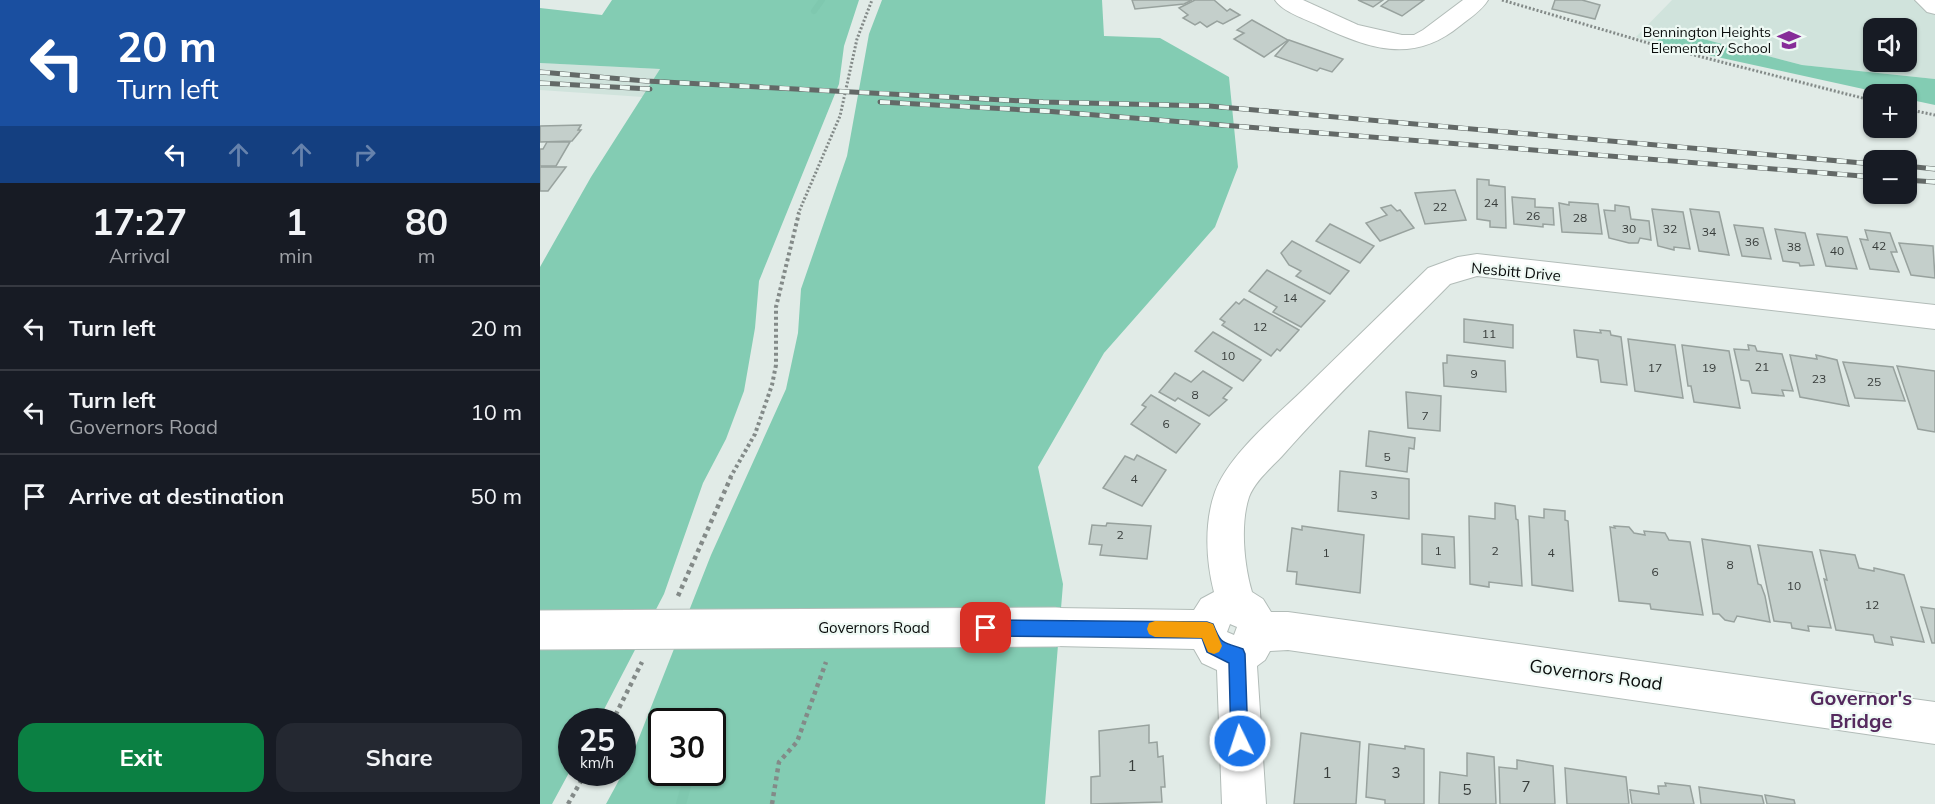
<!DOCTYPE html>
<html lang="en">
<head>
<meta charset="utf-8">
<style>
	body { margin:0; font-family:Mulish,sans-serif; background:#242831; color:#f1f3f6; height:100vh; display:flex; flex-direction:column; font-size:22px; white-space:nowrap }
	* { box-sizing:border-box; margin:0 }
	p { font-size:20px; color:#9ea1a6 }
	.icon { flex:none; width:33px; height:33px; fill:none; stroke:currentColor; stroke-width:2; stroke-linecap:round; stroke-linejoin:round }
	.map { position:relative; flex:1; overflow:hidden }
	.sheet { display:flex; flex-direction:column; background:#171b24; width:540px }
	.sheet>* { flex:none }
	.top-card { background:#1a4fa0; color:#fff; overflow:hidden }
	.fabs { position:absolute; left:1323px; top:18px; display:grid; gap:12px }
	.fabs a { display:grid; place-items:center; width:54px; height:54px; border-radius:12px; background:#171b24; box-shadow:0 2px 4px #0004; font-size:30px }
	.speed { position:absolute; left:18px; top:708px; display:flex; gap:12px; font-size:30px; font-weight:700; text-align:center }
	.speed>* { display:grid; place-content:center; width:78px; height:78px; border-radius:50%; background:#171b24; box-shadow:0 2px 4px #0004; line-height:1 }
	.speed small { font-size:15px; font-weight:400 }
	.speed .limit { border:3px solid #111; border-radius:9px; background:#fff; color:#111 }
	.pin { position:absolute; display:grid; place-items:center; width:51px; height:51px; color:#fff; margin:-26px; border-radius:12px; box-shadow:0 3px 9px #0006 }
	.me { position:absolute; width:66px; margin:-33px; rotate:356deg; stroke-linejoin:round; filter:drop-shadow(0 0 4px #0008) }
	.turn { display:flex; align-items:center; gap:21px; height:126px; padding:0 18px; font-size:27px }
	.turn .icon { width:78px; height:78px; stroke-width:2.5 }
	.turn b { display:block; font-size:42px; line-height:51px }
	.lanes { display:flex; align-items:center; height:57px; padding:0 18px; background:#0003; justify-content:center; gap:30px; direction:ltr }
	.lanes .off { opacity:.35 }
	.eta { display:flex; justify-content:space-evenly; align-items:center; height:102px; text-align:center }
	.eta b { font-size:36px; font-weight:700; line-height:42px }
	.primary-button { display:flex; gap:12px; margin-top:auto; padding:12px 18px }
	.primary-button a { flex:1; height:69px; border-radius:18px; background:#0b8043; color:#fff; font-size:24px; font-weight:700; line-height:69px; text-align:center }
	.primary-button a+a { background:#242831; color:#f1f3f6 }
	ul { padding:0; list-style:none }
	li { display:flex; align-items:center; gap:18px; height:84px; padding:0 18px; border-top:2px solid #363941 }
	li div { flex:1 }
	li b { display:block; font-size:22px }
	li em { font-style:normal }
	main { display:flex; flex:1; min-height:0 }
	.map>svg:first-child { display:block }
	.built { fill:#d0e3dc; fill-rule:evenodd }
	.forest { fill:#83ccb3; fill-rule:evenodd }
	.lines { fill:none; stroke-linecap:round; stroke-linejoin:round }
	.stream-far1 { stroke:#7fc8af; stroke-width:6 }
	.stream { stroke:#7fc8af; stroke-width:10 }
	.building { fill:#c4cfcb; stroke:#98a29e; stroke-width:1.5 }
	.minor-casing { stroke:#b2bcb8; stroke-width:2 }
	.path-far2 { stroke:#838a88; stroke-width:3; stroke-dasharray:2 2; stroke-linecap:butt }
	.path-far1 { stroke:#838a88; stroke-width:4; stroke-dasharray:3 3; stroke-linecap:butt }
	.path { stroke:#838a88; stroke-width:4.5; stroke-dasharray:4 4; stroke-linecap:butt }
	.minor { fill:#fff; fill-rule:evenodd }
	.rail-casing { stroke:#636967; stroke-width:5 }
	.rail { stroke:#eef9f4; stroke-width:4; stroke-dasharray:10; stroke-linecap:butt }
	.minor-bridge-casing { stroke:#b2bcb8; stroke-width:41; stroke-linecap:butt }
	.minor-bridge { stroke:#fff; stroke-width:39 }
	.route { fill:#1a73e8; stroke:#114b97; stroke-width:1.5 }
	.slow { fill:#f59e0b }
	.labels { text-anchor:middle; stroke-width:4.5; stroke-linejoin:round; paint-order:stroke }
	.number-label { font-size:12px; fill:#383d3b }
	.far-poi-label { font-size:14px; fill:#090c0b; stroke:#eef9f4; text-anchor:end }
	.street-label { font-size:15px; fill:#090c0b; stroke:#eef9f4 }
	.near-number-label { font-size:15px; fill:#383d3b }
	.near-street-label { font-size:18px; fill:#090c0b; stroke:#eef9f4 }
	.near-neighbourhood-label { font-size:20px; font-weight:bold; fill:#54295d; stroke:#eef9f4 }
</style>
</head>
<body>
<main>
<section class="sheet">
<div class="top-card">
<div class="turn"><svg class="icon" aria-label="left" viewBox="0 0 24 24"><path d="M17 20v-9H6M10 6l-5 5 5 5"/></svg><div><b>20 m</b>Turn left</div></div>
<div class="lanes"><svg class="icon" aria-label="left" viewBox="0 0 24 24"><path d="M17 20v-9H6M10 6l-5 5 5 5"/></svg><svg class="icon off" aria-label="ahead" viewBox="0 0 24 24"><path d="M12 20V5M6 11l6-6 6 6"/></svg><svg class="icon off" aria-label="ahead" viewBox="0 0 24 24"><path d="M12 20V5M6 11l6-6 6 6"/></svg><svg class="icon off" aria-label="right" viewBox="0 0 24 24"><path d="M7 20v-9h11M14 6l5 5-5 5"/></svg></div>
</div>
<div class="eta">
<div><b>17:27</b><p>Arrival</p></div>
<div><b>1</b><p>min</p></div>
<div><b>80</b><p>m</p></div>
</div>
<ul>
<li><svg class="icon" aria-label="left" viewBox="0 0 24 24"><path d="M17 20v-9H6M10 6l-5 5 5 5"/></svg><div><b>Turn left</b></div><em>20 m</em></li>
<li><svg class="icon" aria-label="left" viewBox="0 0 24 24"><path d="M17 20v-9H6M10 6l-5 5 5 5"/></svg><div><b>Turn left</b><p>Governors Road</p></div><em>10 m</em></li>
<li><svg class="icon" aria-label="arrive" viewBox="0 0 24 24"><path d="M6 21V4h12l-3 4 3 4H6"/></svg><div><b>Arrive at destination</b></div><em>50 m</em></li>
</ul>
<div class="primary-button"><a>Exit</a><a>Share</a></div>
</section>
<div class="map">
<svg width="1395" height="804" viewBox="0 0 1395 804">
	<rect width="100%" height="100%" fill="#e1ebe7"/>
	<!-- built -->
	<g class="built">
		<path d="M1132,0H1395V79L1262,65L1133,31L1113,43L1096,37ZM1334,28H1366V62H1334Z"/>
		<path d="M0,63L120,69L103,97L0,90Z"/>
	</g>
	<!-- forest -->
	<g class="forest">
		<path d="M72,0H319L304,46L299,84L219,281L215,328L204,391L186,439L163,483L124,594L58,721L32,722L31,769L12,804H0V267L51,177L120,69L0,63V8L62,15Z"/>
		<path d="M342,0H562L564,36L620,38L689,77L698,167L675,227L564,353L498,467L523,584L505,804H66L91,758L171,555L246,389L258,333L261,289L307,156L329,34ZM122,722H172V772H122Z"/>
		<path d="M1133,31L1262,65L1395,79V105L1367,99L1366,94H1346L1113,43Z"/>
	</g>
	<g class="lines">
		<!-- stream-far1 -->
		<path class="stream-far1" d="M274,11L282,0"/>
		<!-- stream -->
		<g class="stream">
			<path d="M164,722L167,712"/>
			<path d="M141,804L150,772"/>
		</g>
	</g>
	<!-- building -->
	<g class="building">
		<path d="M592,0H652L644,4L595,9Z"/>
		<path d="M655,0H674L687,11L690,9L700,15L683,24L677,21L667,27L660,22L655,25L643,18L648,15L639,8Z"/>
		<path d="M818,0H843L833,7Z"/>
		<path d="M849,0H884L862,16L841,6Z"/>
		<path d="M1015,0H1042L1060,5L1055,19L1012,9Z"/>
		<path d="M712,20L748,40L724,57L694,39L704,33L697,30Z"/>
		<path d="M749,40L803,59L792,72L780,68L777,71L735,56Z"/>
		<path d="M41,125L38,130H41L32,141L0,142V126Z"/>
		<path d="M7,142H30L16,166H0V149H3Z"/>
		<path d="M0,167H26L8,191H0Z"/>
		<path d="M937,179L949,180V185L965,187L966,228L950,227V221L937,219Z"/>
		<path d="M915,190L926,220L885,224L875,193Z"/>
		<path d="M972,197L995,199V207L1013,208L1014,225L1003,224V227L974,224Z"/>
		<path d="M1029,202L1058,204L1062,234L1022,232L1019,203L1029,205Z"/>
		<path d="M851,205L857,211L860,210L874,228L840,241L826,223L847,215L841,208Z"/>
		<path d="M1075,205L1089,207L1091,219L1109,221L1111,240L1100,238L1098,243H1089L1069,238L1064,210L1075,211Z"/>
		<path d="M1112,209L1143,212L1150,249L1134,247V250L1118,246Z"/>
		<path d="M1150,209L1179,212L1189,255L1159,251Z"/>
		<path d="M790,224L834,246L820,263L776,241Z"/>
		<path d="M1194,225L1223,228L1231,259L1202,256Z"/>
		<path d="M1235,229L1265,233L1274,265L1260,266L1259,263L1243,261Z"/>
		<path d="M1325,230L1350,233L1357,252H1351L1359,272L1330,269L1320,239L1328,240Z"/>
		<path d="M1277,234L1307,237L1317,269L1286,266Z"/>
		<path d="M752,241L809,271L790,294L756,276L761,271L749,265L741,253Z"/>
		<path d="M1359,243L1393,246L1395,278L1371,275Z"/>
		<path d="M727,270L785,301L761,327L733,312L737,307L709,291Z"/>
		<path d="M704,299L759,330L740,351L737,349L731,356L682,325L685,322L680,319L696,302L699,304Z"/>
		<path d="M924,319L973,325V348L924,342Z"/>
		<path d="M1034,330L1061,333L1060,330L1070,331L1071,335L1081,337L1087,385L1061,382L1058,360L1037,357Z"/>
		<path d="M673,332L721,360L703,381L655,351Z"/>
		<path d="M1088,339L1135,345L1143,398L1095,391Z"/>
		<path d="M1142,345L1189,351L1200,408L1154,402L1151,386H1148Z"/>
		<path d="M1208,345L1215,346L1217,351L1242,354L1253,391L1242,390L1244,396L1212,393L1209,381L1201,380L1194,349L1209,350Z"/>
		<path d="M907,355L965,361L966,392L904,386L903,363H907Z"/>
		<path d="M1250,355L1277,359L1276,355L1297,360L1309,406L1260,397Z"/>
		<path d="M1303,362L1353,367L1365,401L1315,398Z"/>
		<path d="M1357,366L1395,371V432L1378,429Z"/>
		<path d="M663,371L692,388L683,398L687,400L669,416L638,398L635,401L619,392L635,373L651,382Z"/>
		<path d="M866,392L901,396L900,431L868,428Z"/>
		<path d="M611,395L660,424L636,453L591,424L606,407L602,405Z"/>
		<path d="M829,431L875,438L874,449L869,448L867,472L826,466Z"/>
		<path d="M597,455L626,470L602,506L563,488L585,456L594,460Z"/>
		<path d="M800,471L869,479V519L798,511Z"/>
		<path d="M955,503L975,506L976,519L978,520L982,586L949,582V587L930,584L929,516L955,519Z"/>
		<path d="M1004,509L1025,511V520L1028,521L1033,591L992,585L989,516L1004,518Z"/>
		<path d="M567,523L611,526L607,559L560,555L562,545L549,544L552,525L566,526Z"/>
		<path d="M762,526L824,535L820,593L756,584L757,572L747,571L752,528L762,530Z"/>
		<path d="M1074,526L1089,527L1094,533L1105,535L1104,531L1125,533L1129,540L1150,542L1163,615L1111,609L1110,604L1079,601L1070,527L1075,528Z"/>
		<path d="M882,534L914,537L915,568L882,564Z"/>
		<path d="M1162,539L1210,546L1218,584L1221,585L1225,596L1230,622L1197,616L1194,622L1185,620L1179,614H1173Z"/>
		<path d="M1218,545L1272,552L1291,628L1268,626L1269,631L1252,628L1251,623L1234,621Z"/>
		<path d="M1280,550L1315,555L1319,568L1334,571V568L1364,575L1384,642L1351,637L1353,645L1335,642L1333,635L1296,630L1284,579L1287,580Z"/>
		<path d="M1381,607L1395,609V643H1392Z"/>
		<path d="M609,725V743L617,742L618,757L623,756L625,787H621L622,802L551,804V777L560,776L559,731Z"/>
		<path d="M761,733L820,742L816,804H754Z"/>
		<path d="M829,744L865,749V746L884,749V804H845V800L826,797Z"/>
		<path d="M927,753L954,757L956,804H899L900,772L927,776Z"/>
		<path d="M977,760L1013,766L1015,804H960L959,767L977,769Z"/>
		<path d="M1025,768L1086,777L1089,804H1027Z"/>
		<path d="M1125,783L1150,786L1154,804H1092L1090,790L1119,794L1118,786H1126Z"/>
		<path d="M1159,787L1222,796L1224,804H1161Z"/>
		<path d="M1225,795L1254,800L1255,804H1227Z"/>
	</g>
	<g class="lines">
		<!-- minor casing -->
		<g class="minor-casing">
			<g id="minor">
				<path d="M735,0H763L818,25L862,35H874L883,30L923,0H948C942,10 930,18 921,25C873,65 830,49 778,25C765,19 743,12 735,0Z"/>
				<path d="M1375,0H1395V14L1387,12Z"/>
				<path d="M937,254L1395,305V329L937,276L910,284C854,341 796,395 743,455C732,467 715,481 709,497C700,524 704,565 712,592L723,599L731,612H748L1395,702V744L748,650L730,651L725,660L717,666L726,804H682L677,670L662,663L654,649L516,646L502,641L497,627L502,613L516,608L654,610L661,599L674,592C666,561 664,523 675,492C689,454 735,417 764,389C805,349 847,308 888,268L918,257ZM690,624L697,627L694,635L687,632Z"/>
			</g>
		</g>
		<!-- path-far2 -->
		<g class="path-far2">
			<path d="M962,0L1115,45L1334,101"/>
			<path d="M1366,109L1395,115"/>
			<path d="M258,214L300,116L317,39L332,0"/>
		</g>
		<!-- path-far1 -->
		<path class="path-far1" d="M190,478L215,434L232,385L236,365V307L259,213"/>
		<!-- path -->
		<g class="path">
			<path d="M138,596L191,477"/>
			<path d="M72,722L102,662"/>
			<path d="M28,804L46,772"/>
			<path d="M232,804L239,762L257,742L286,662"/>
		</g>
		<!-- minor -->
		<use href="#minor" class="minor"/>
		<!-- rail casing -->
		<g class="rail-casing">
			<g id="rail">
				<path d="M0,72L106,81L503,102L669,106L1334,164"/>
				<path d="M0,83L110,89"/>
				<path d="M340,102L505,111L1334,177"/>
				<path d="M1366,166L1395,169"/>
				<path d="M1366,180L1395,182"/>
			</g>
		</g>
		<!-- rail -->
		<use href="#rail" class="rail"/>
		<!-- minor-bridge casing -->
		<g class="minor-bridge-casing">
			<path id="minor-bridge" d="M0,630L516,627"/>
		</g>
		<!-- minor-bridge -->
		<use href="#minor-bridge" class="minor-bridge"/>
	</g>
	<!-- route -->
	<path class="route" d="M446,620L667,622L673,624C682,647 683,641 703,649L705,654L708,741L706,747L700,749L694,747L691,741L689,663L667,652L662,638L446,636L440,633L438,628L440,622Z"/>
	<!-- slow -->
	<path class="slow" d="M615,621L667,622L673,624L682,646L679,652L674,654L668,652L662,638L615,637L609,634L607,629L609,623Z"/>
	<!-- icons -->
	<defs>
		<g id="school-bare" transform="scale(1.8)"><path d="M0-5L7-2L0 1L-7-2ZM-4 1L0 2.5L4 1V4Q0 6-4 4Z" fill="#862c98" stroke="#eef9f4" stroke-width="2.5" paint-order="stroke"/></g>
	</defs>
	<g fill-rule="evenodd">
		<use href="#school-bare" x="1249" y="40"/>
	</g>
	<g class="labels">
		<!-- number labels -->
		<g class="number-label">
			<text x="951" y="207">24</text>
			<text x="900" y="211">22</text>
			<text x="993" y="220">26</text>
			<text x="1040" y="222">28</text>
			<text x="1089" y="233">30</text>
			<text x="1130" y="233">32</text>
			<text x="1169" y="236">34</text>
			<text x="1212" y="246">36</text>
			<text x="1339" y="250">42</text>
			<text x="1254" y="251">38</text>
			<text x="1297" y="255">40</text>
			<text x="750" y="302">14</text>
			<text x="720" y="331">12</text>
			<text x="949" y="338">11</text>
			<text x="688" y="360">10</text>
			<text x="1222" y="371">21</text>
			<text x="1115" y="372">17</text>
			<text x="1169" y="372">19</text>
			<text x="934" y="378">9</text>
			<text x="1279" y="383">23</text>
			<text x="1334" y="386">25</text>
			<text x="655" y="399">8</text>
			<text x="885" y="420">7</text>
			<text x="626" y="428">6</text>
			<text x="847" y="461">5</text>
			<text x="594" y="483">4</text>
			<text x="834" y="499">3</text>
			<text x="580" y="539">2</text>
			<text x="898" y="555">1</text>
			<text x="955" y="555">2</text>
			<text x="786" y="557">1</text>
			<text x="1011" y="557">4</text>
			<text x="1190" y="569">8</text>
			<text x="1115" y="576">6</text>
			<text x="1254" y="590">10</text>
			<text x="1332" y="609">12</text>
		</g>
		<!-- far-poi labels -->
		<g class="far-poi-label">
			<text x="1231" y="37">Bennington Heights<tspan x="1231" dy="16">Elementary School</tspan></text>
		</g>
		<!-- street labels -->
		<g class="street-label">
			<text transform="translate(976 272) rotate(5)" y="5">Nesbitt Drive</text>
			<text x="334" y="633">Governors Road</text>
		</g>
		<!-- near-number labels -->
		<g class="near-number-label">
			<text x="592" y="771">1</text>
			<text x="787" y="778">1</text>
			<text x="856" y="778">3</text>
			<text x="986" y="792">7</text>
			<text x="927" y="795">5</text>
		</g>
		<!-- near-street labels -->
		<g class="near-street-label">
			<text transform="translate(1056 675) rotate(8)" y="6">Governors Road</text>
		</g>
		<!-- near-neighbourhood labels -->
		<g class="near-neighbourhood-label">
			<text x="1321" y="705">Governor's<tspan x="1321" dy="23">Bridge</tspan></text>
		</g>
	</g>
</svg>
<div class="fabs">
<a><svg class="icon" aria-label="sound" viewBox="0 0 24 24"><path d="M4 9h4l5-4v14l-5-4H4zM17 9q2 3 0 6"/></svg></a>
<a>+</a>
<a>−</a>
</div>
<div class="speed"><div>25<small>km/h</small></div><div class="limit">30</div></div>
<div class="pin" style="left:446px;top:628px;background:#d93025"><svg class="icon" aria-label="arrive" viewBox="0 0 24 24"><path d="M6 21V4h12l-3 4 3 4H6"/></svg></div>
<svg class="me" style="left:700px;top:741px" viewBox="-20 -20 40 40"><circle r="17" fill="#1a73e8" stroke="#fff" stroke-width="3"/><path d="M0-11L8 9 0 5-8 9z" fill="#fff"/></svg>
</div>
</main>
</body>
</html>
